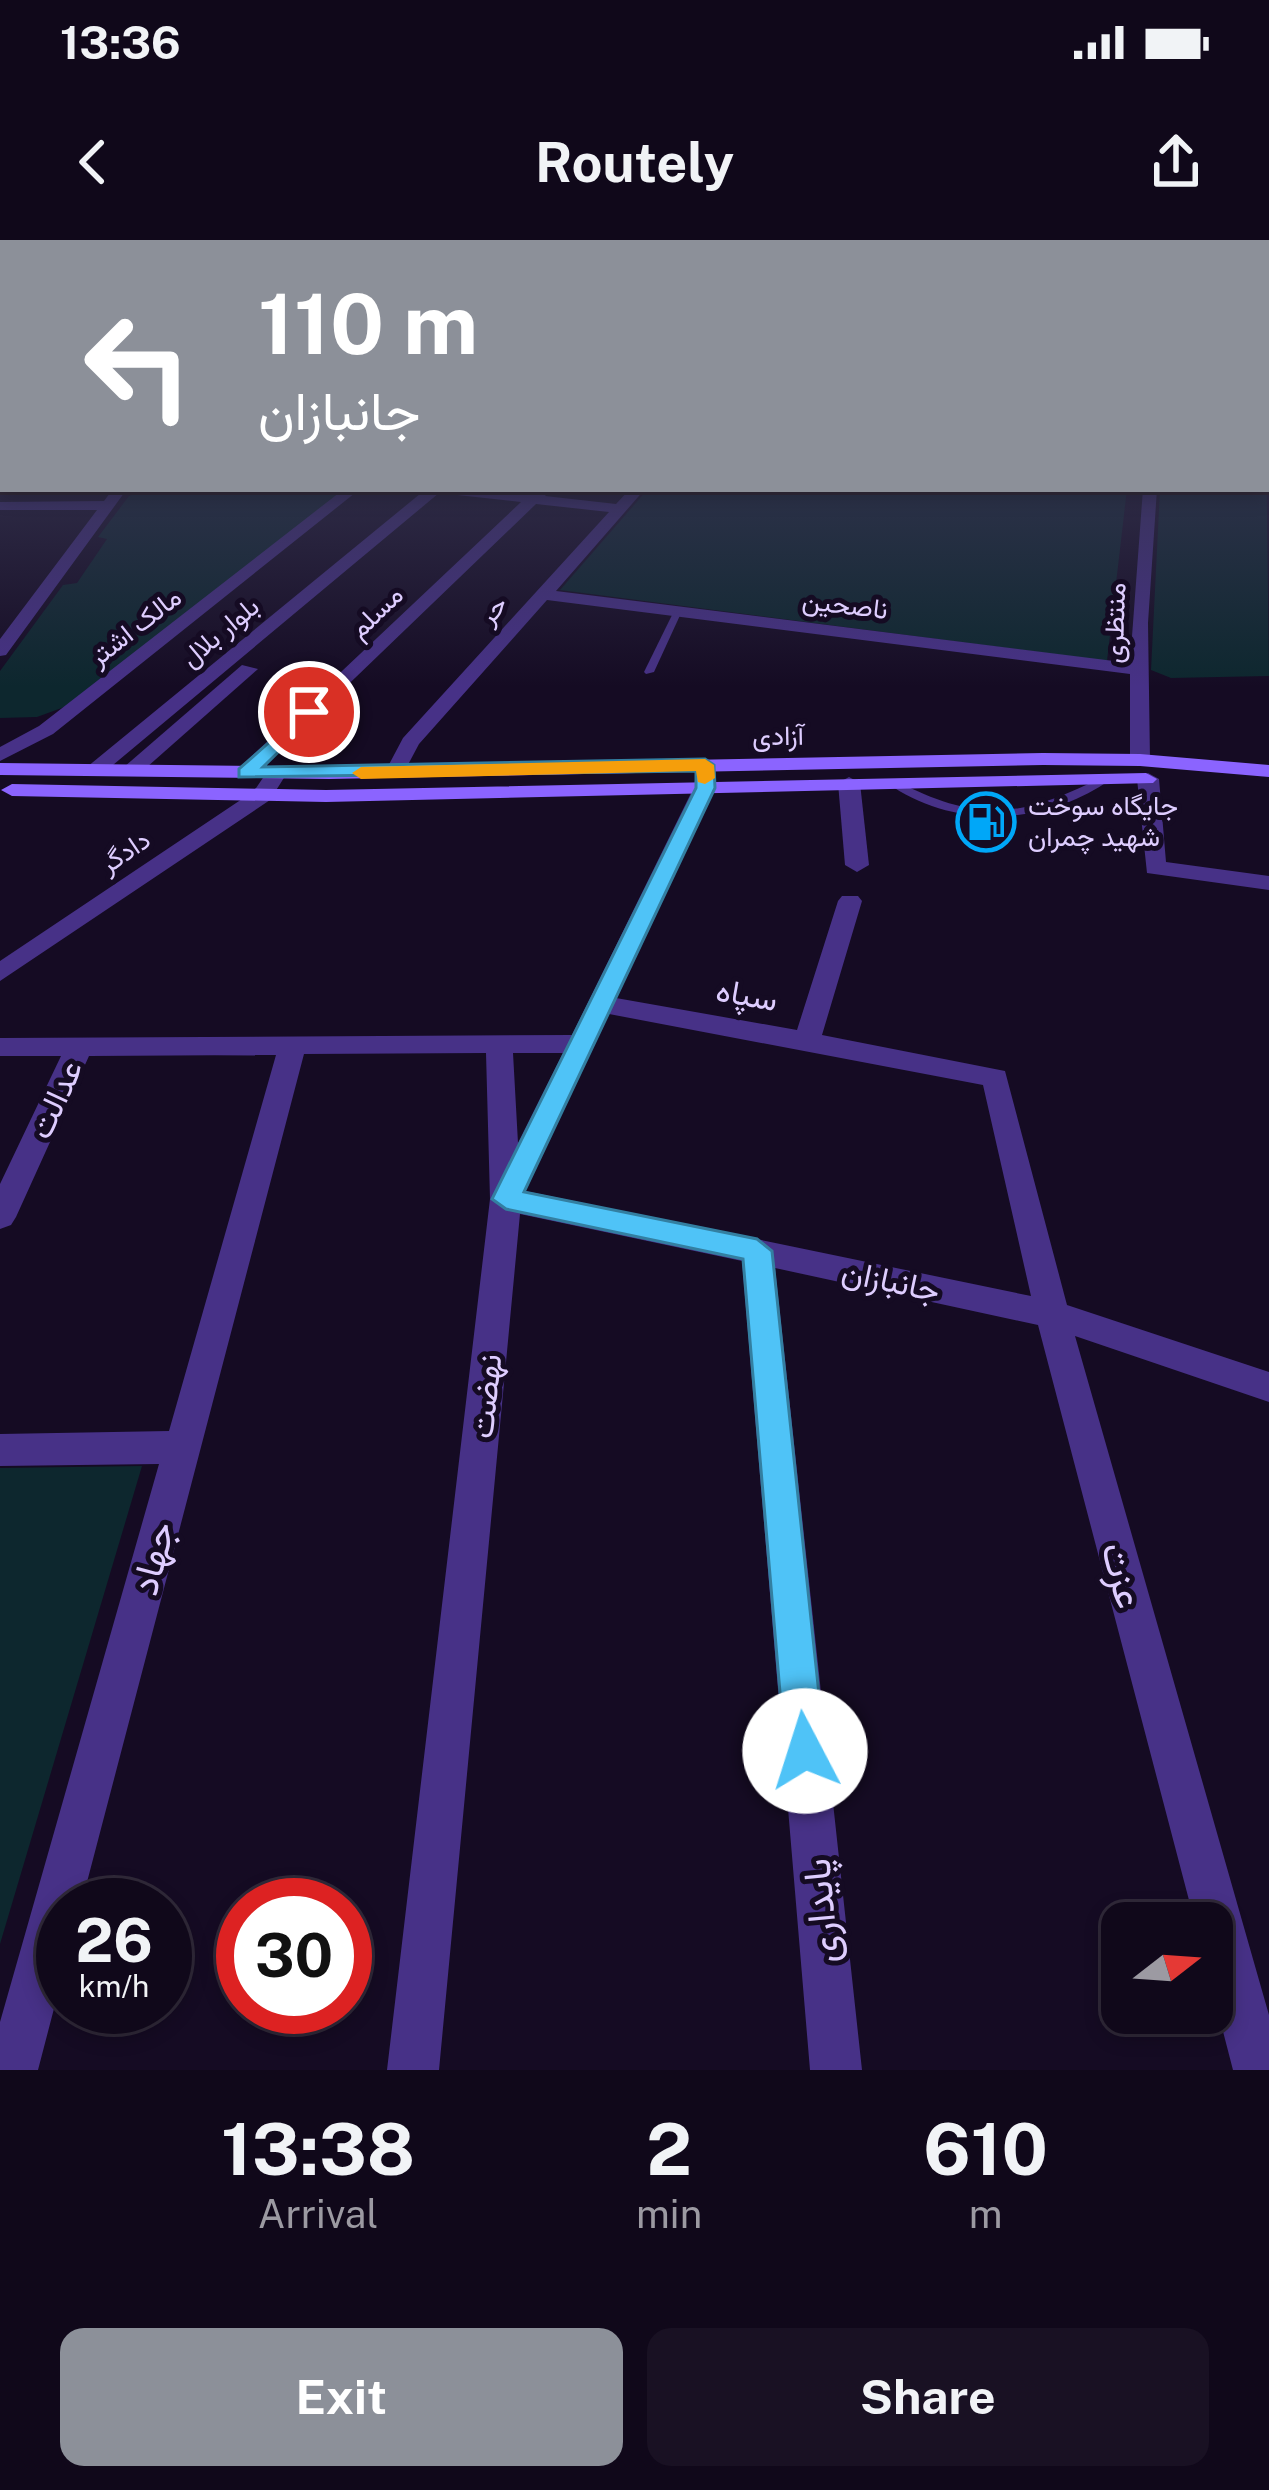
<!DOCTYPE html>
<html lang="en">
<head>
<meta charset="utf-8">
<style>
	body { margin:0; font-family:"Public Sans",Vazirmatn,sans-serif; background:#191123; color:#f1f3f6; height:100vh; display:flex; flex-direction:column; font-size:45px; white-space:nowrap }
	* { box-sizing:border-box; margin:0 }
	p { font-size:39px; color:#9c9aa2 }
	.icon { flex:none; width:66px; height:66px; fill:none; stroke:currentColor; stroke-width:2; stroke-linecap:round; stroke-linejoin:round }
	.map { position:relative; height:1830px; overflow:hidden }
	.details { display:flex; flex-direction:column; background:#10081a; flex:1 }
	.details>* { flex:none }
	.top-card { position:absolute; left:0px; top:0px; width:1269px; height:252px; box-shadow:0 6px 18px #0003,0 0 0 3px #302939; background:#8c9099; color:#fff; overflow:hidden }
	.needle { width:78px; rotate:73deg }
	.fabs { position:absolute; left:1101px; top:1662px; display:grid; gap:24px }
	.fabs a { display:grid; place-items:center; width:132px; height:132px; border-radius:24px; background:#10081a; box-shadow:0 6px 18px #0003,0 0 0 3px #302939; font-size:60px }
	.speed { position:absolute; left:36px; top:1638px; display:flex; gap:24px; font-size:60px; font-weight:700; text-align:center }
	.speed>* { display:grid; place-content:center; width:156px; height:156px; border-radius:50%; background:#10081a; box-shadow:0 6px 18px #0003,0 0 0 3px #302939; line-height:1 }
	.speed small { font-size:30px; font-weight:400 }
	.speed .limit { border:18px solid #d22; background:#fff; color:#111 }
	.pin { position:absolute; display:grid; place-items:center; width:102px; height:102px; color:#fff; margin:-51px; border:6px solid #fff; border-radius:50%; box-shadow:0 3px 12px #0007 }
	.me { position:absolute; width:132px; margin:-66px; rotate:355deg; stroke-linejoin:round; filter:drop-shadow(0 0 9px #0008) }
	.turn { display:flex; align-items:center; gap:42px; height:252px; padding:0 60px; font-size:54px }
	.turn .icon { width:156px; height:156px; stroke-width:2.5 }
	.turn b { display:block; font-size:84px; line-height:102px }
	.eta { display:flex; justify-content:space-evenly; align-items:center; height:204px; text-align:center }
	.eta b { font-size:72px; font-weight:700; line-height:84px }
	.cta { display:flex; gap:24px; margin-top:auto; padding:24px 60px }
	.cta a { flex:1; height:138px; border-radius:24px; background:#8c9099; color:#fff; font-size:48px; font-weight:700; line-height:138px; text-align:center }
	.cta a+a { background:#191123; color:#f1f3f6 }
	.status { display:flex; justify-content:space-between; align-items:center; height:84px; padding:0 60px; background:#10081a; direction:ltr }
	.status svg { height:33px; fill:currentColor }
	header { display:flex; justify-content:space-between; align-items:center; height:156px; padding:0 60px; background:#10081a; font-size:54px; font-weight:700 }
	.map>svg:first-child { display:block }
	.green { fill:#0d272e }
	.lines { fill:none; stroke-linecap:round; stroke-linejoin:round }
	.lane { fill:#473187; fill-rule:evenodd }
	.street { fill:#473187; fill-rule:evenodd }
	.secondary { fill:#8b64ff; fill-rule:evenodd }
	.route { fill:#4fc3f7; stroke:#337fa1; stroke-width:3 }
	.slow { fill:#f59e0b }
	.labels { text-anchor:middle; stroke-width:10; stroke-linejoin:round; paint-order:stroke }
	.far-street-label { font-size:27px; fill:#decdff; stroke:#150b23 }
	.far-poi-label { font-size:27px; fill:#decdff; stroke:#150b23; text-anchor:start }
	.street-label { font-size:33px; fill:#decdff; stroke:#150b23 }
	.near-street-label { font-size:39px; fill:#decdff; stroke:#150b23 }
</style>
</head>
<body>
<div class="status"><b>13:36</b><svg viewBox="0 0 49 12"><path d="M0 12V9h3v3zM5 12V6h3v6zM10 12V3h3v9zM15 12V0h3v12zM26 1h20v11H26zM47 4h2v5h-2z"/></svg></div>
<header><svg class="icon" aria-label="back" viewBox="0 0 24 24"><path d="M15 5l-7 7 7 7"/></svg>Routely<svg class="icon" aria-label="share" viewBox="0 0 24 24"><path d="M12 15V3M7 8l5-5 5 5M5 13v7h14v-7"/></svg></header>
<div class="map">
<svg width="1269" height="1830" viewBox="0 0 1269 1830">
	<rect width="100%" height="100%" fill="#150b23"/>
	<!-- green -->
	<g class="green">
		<path d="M1266,190L1269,436L1171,438L1151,430L1160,249H1266Z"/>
		<path d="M145,249L344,252L78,462L37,477L0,478V431L63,345L77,343L107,299L98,297L129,256Z"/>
		<path d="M648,249H1127L1107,421L560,350Z"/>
		<path d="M142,1226L0,1704V1228Z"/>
	</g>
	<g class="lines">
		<!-- lane -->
		<g class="lane">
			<path d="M678,368L682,371L654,432L646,434L644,432L674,371Z"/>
			<path d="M1101,538L1110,540C1044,586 954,590 887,543L896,541C979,583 1019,578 1101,538Z"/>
		</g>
		<!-- street -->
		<g class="street">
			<path d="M113,249H127L6,415L0,416V399L97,270H0V262L104,261Z"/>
			<path d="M344,249H360L53,494L0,521V507L39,486Z"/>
			<path d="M426,249L530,255L536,249H551L545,256L616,264L630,249H645L556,351L1130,423L1143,249H1157L1148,383L1150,520L1140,526L1130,520V434L547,360L419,504L402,536H388L385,532L403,498L609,272L536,264L252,537H238V529L521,262L439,253L101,535H87V527Z"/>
			<path d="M242,425L258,429L138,535H124V527Z"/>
			<path d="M698,521L715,525L716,547L616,758L797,790L838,661L842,656H858L862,661L822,795L1005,831L1067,1065L1269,1132V1162L1075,1096L1269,1775V1830H1233L1212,1749V1683H1195L1038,1085L775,1028L862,1830H810L742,1021L520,974L439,1830H387L490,959L486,813L304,814L81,1665H63V1734L38,1830H0V1782L159,1224L0,1226V1194L169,1191L276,815L89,816L16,977L11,985L0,989V944L61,816H0V798L572,795L694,547ZM609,774L983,845L1031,1056L525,951ZM513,813H563L518,903Z"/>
			<path d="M269,529L287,533L270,560L0,741V721L254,551Z"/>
			<path d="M1148,533L1159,539L1166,622L1269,636V650L1147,633L1137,539Z"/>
			<path d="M849,537L860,543L869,625L857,632L845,625L838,543Z"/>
		</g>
		<!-- secondary -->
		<g class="secondary">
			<path d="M1043,513L1140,514L1269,525V537L1140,526L1043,525L329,539L0,535V523L329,527Z"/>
			<path d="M1146,533L1157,539L1153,543L326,562L12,556L1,550L12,544L326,550Z"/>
		</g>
	</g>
	<!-- sky -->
	<linearGradient id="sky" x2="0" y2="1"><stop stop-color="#0c0613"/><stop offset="0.43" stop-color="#353450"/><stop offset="1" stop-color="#353450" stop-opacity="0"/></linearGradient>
	<rect width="1269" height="447" fill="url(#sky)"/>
	<!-- route -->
	<path class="route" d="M309,467L318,472L315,476L263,527L705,519L714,525L715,548L524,952L757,999L772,1011L825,1511L819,1526L805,1531L791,1526L785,1511L743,1019L506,969L492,959L696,548V531L239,537V529Z"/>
	<!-- slow -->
	<path class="slow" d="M705,519L714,525L715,538L705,544L698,542L696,531L361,539L352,533L361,527Z"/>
	<!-- icons -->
	<defs>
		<g id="fuel-ring" transform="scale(3)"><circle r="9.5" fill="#150b23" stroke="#00a7f8" stroke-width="1.5"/><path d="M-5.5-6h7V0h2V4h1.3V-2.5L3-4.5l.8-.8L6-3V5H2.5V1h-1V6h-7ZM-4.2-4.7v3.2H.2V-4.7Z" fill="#00a7f8"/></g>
	</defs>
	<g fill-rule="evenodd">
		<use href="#fuel-ring" x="986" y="582"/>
	</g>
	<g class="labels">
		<!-- far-street labels -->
		<g class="far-street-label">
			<text transform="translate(845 365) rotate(7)" y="9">ناصحین</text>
			<text transform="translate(493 370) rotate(-48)" y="9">حر</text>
			<text transform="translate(376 372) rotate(-44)" y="9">مسلم</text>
			<text transform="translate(1115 383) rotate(-88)" y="9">منتظری</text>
			<text transform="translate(135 387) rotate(-38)" y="9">مالک اشتر</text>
			<text transform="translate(220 392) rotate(-40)" y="9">بلوار بلال</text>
			<text transform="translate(778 496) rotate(-1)" y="9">آزادی</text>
			<text transform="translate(125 612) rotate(-34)" y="9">دادگر</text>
		</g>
		<!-- far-poi labels -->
		<g class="far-poi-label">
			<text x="1028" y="575">جایگاه سوخت<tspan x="1028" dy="31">شهید چمران</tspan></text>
		</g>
		<!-- street labels -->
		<g class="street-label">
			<text transform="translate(747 754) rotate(10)" y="12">سپاه</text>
			<text transform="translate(55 859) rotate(-65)" y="12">عدالت</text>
			<text transform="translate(891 1040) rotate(12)" y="12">جانبازان</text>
			<text transform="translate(485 1156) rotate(-84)" y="12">نهضت</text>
		</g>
		<!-- near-street labels -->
		<g class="near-street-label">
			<text transform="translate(152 1318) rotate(-75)" y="14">جهاد</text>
			<text transform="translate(1123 1335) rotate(75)" y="14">عزت</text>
			<text transform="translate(820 1671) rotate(-95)" y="14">پایداری</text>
		</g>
	</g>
</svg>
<div class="fabs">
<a><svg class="needle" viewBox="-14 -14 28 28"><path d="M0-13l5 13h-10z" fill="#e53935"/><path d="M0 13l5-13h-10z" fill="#9c9aa2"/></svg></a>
</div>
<div class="speed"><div>26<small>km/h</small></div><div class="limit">30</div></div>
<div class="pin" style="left:309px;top:472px;background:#d93025"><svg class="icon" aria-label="arrive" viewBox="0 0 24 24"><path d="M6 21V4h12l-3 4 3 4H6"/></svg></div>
<svg class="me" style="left:805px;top:1511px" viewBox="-20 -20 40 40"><circle r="19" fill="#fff"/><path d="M0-13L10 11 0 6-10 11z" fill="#4fc3f7"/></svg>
<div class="top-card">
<div class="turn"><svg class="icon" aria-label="left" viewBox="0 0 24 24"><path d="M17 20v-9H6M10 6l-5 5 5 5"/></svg><div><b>110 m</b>جانبازان</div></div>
</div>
</div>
<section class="details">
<div class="eta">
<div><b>13:38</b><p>Arrival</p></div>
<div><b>2</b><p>min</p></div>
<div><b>610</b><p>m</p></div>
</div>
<div class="cta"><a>Exit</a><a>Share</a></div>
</section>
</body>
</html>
